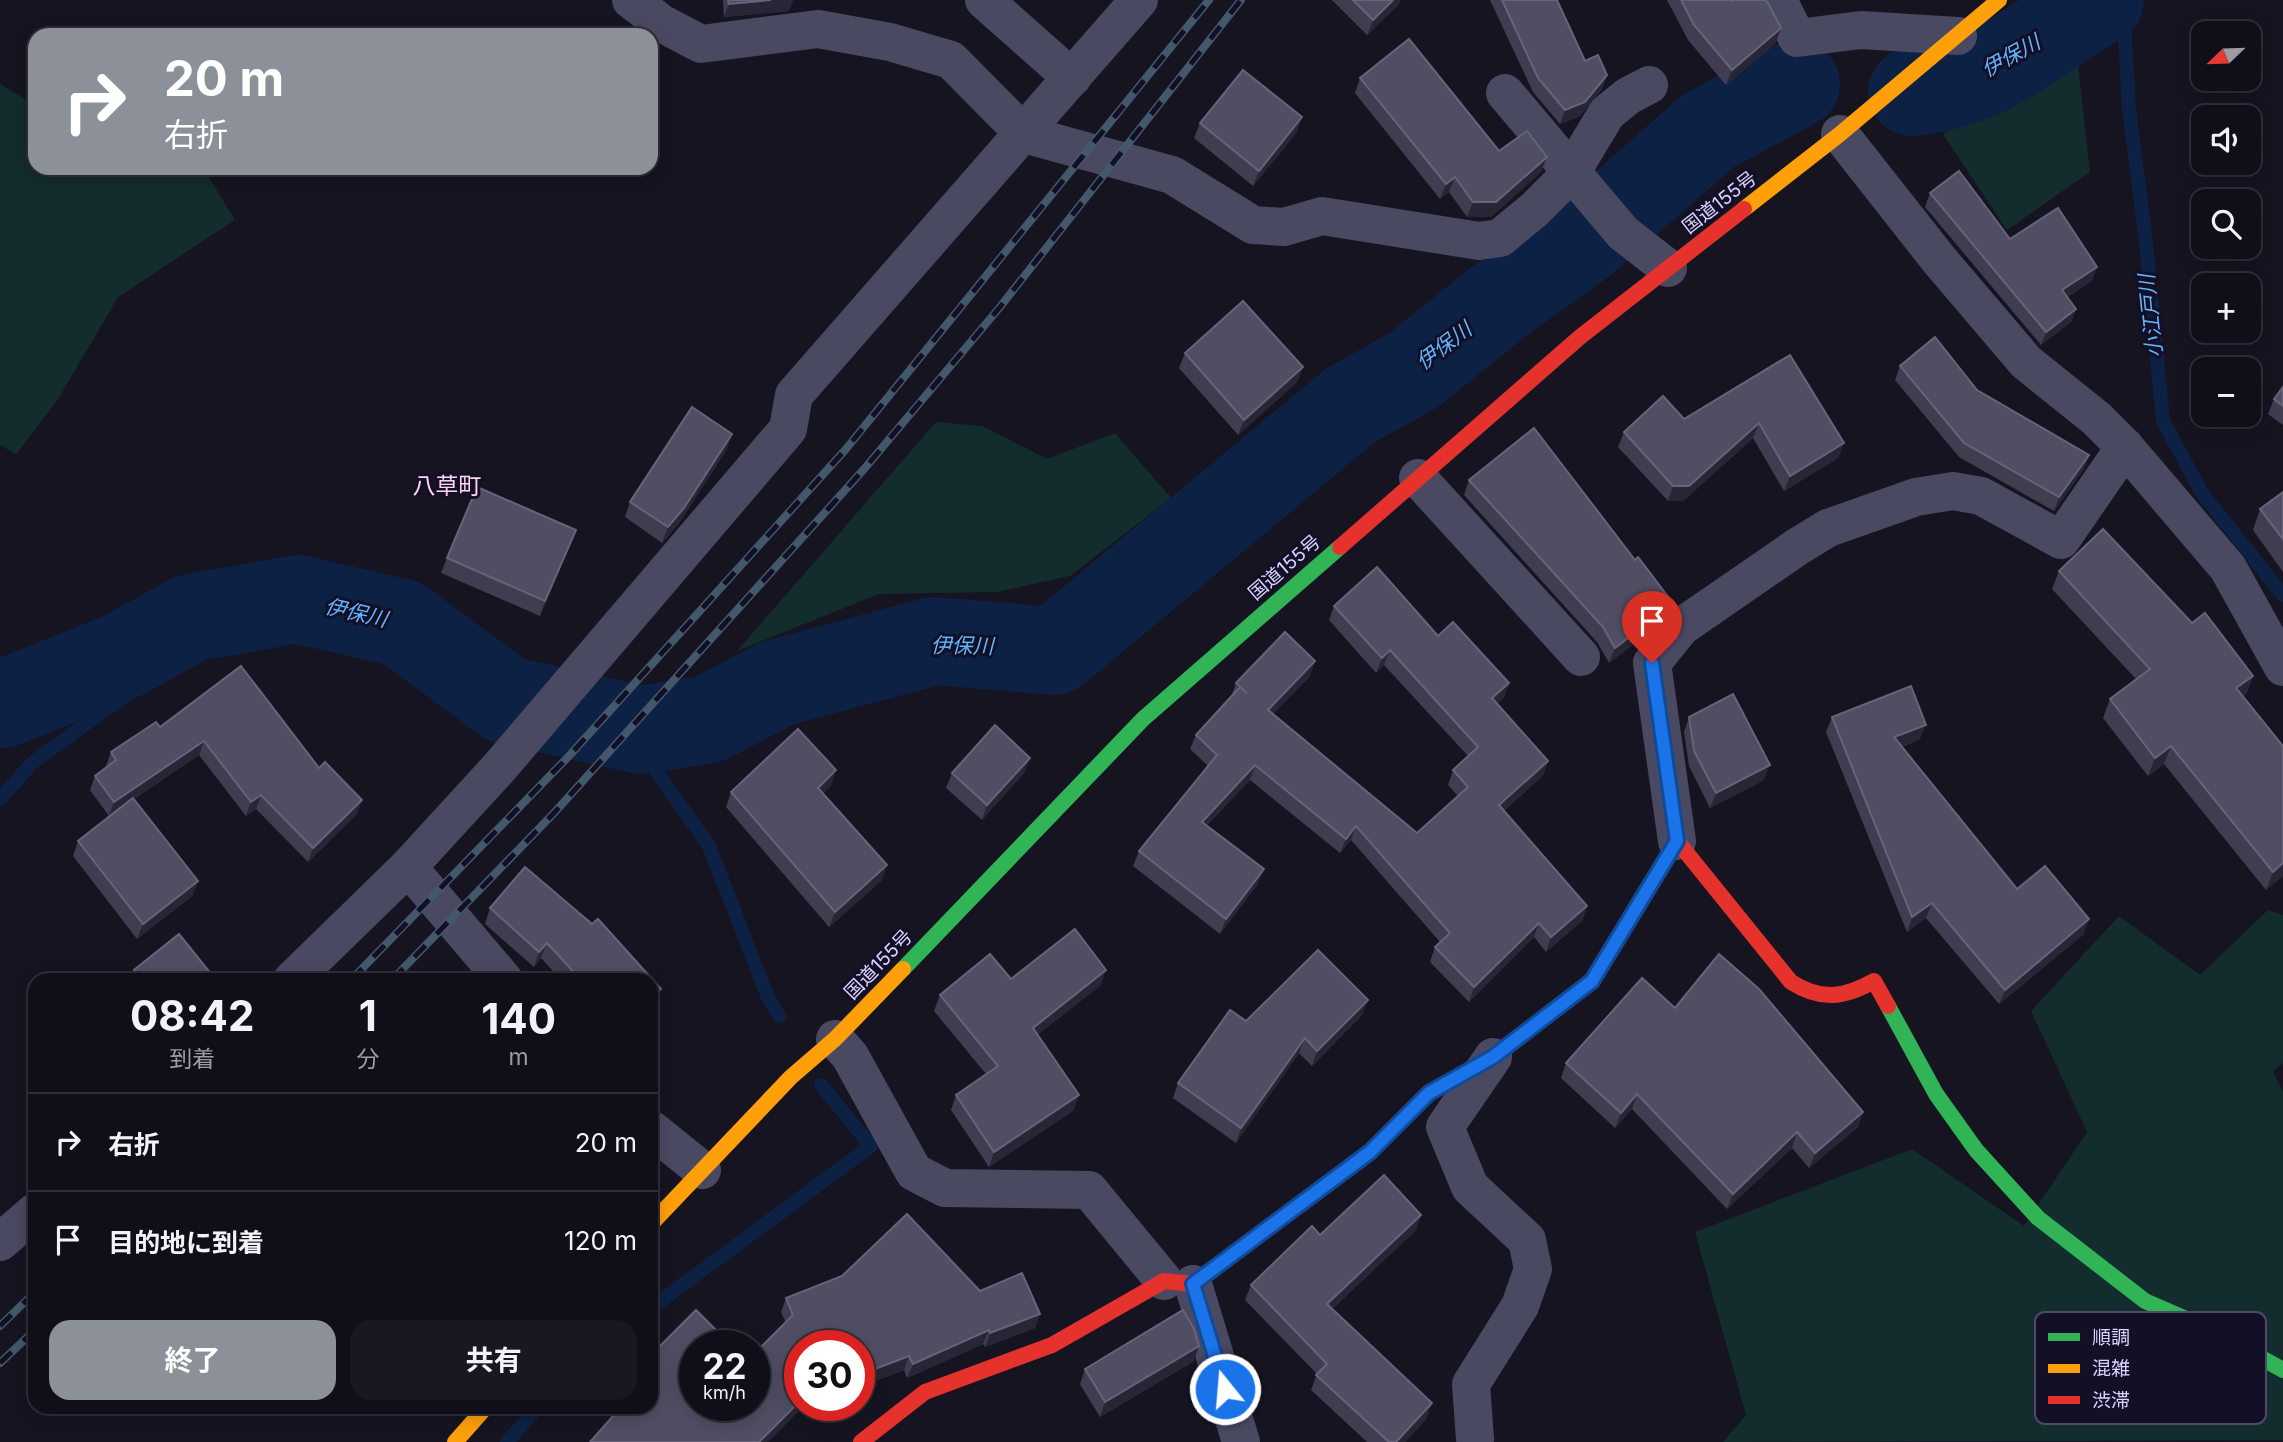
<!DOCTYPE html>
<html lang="ja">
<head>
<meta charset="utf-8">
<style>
	body { margin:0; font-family:Inter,"Noto Sans JP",sans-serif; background:#191822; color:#f1f3f6; height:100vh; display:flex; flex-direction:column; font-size:26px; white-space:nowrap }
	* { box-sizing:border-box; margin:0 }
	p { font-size:23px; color:#9c9ca2 }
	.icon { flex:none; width:38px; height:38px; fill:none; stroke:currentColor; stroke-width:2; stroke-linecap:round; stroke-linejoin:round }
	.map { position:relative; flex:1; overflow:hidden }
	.details { position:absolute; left:28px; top:973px; width:630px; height:441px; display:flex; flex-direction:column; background:#100f19; border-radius:21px; box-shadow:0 4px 18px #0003,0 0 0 2px #302f38 }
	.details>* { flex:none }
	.top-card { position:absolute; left:28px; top:28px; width:630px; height:147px; border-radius:21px; box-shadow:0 4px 18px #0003,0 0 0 2px #302f38; background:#8c9099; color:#fff; overflow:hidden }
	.needle { width:46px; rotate:247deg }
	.controls { position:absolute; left:2191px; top:21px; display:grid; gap:14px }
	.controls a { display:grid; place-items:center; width:70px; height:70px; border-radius:14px; background:#100f19; box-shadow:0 4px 18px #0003,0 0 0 2px #302f38; font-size:35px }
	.speed { position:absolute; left:679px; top:1330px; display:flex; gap:14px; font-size:35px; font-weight:700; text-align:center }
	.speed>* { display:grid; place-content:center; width:91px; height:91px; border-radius:50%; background:#100f19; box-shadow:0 4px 18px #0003,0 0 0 2px #302f38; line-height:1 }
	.speed small { font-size:18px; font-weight:400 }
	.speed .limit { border:10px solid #d22; background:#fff; color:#111 }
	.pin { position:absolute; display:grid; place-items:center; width:60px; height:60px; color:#fff; margin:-72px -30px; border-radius:50% 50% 50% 0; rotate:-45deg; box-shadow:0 0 7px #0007 }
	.pin .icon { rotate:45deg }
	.me { position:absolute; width:77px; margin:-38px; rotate:343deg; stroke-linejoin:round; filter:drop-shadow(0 0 5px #0008) }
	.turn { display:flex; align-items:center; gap:24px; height:147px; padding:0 21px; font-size:32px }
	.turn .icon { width:91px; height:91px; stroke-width:2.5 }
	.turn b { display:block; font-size:49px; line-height:60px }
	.eta { display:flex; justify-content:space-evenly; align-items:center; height:119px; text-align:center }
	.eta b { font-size:42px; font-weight:700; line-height:49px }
	.button { display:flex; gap:14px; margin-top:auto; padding:14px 21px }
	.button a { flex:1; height:80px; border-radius:21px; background:#8c9099; color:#fff; font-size:28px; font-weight:700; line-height:80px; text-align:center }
	.button a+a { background:#191822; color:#f1f3f6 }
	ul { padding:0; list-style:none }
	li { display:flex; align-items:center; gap:21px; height:98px; padding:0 21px; border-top:2px solid #302f38 }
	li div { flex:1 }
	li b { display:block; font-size:26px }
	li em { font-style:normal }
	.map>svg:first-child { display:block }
	.green { fill:#132c2d }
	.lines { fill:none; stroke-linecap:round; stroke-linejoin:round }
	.stream { stroke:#0d2144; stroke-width:14 }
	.river { stroke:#0d2144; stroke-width:88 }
	.street { stroke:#4a4962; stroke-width:38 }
	.fast { stroke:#30b455; stroke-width:16 }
	.slow { stroke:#ff9f0a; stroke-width:16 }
	.jam { stroke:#e5322d; stroke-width:16 }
	.rail-casing { stroke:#43596b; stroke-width:8 }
	.rail { stroke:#130f26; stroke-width:5; stroke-dasharray:16; stroke-linecap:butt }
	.wall { fill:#403d50 }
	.shaded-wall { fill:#282635 }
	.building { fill:#504e63; stroke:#66637b; stroke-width:2 }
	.route-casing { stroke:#114b97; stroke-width:18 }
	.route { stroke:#1a73e8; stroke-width:12 }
	.labels { text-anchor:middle; stroke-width:6; stroke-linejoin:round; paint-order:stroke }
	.street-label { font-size:19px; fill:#d9d4ff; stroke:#130f26 }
	.water-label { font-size:21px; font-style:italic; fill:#62b6ff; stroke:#130f26 }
	.quarter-label { font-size:23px; fill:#ffd6f0; stroke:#130f26 }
	.key { fill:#130f26; stroke:#4e4a67; stroke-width:2 }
	.key-label { font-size:19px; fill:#d9d4ff }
</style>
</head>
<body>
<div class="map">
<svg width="2283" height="1442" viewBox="0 0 2283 1442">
	<rect width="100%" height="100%" fill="#161421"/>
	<!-- green -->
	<g class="green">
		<path d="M2076,46L2090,172L2007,230L1943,134Z"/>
		<path d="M0,84L35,105V168H203L235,220L118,297L57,401L16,454L0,445Z"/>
		<path d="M936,422L982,426L1047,459L1115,433L1171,498L1070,576L997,592L879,594L737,651Z"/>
		<path d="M2268,910L2283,915V1063L2273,1071L2283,1092V1440L1723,1442L1746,1415L1695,1232L1912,1149L2024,1226L2087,1132L2031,1011L2119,916L2200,975Z"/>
	</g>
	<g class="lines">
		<!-- stream -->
		<g class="stream">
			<path d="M2123,0L2129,110L2145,233L2163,421L2202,493L2283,595"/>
			<path d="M641,730L656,771L709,846L767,995L779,1016"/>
			<path d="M0,799L32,763L141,684"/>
			<path d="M651,1308L871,1146L821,1085"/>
			<path d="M507,1442L538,1407"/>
		</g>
		<!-- river -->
		<g class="river">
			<path d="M1912,92C1992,84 2035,38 2100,0"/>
			<path d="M0,705L122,656L191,618L297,599L402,623L506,700L641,730L709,719L778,683L934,641L1055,651L1351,405L1414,370L1498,302L1582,242L1708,131L1796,84"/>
		</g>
		<!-- street -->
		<g class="street">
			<path d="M631,0L661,23L701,44L818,29L890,42L951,60L1024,134L1172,175L1253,225L1284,227L1322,216L1479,241L1500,238L1534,210L1571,173L1607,113L1628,96L1649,85"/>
			<path d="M984,0L1072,78"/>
			<path d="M1778,0L1797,38L1861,30L1958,36"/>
			<path d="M1505,93L1623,233L1668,268"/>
			<path d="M1840,134L1940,261L2026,362L2097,419L2125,447L2228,568L2283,667"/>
			<path d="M1418,478L1581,657"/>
			<path d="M1677,841L1652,663L1681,627L1797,547L1828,528L1916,497L1953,491L1981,496L2061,540L2125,447"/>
			<path d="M408,867L504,980"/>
			<path d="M292,980L408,867L498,769L788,429L794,395L1139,0"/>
			<path d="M835,1039L850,1056L914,1172L945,1188L1089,1190L1164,1281"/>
			<path d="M651,1129L702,1170"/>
			<path d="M0,1242L35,1212"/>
			<path d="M1193,1284L1241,1442"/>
			<path d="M1475,1439L1471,1384L1520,1306L1533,1269L1527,1240L1470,1187L1445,1127L1493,1057"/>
		</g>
		<!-- fast -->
		<g class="fast">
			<path d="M903,969L1143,719L1340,547"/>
			<path d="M1888,1006L1936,1094L1976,1150L2038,1218L2145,1301L2207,1328L2283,1370"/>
		</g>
		<!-- slow -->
		<g class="slow">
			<path d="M1744,209L1840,134L1999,0"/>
			<path d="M1276,1222L1370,1152L1429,1093L1493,1057L1558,1007"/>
			<path d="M651,1224L791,1077L835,1039L903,969"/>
			<path d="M455,1442L486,1407"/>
		</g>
		<!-- jam -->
		<g class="jam">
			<path d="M1340,547L1580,337L1744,209"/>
			<path d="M1558,1007L1592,981L1677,841L1791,982C1821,1001 1844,998 1874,981L1888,1006"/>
			<path d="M861,1442L925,1392L1052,1345L1164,1281L1193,1284L1276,1222"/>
		</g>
		<!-- rail casing -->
		<g class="rail-casing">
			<g id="rail">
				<path d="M351,980L569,756L846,449L1209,0"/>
				<path d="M392,980L554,813L865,468L1000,307L1241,0"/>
				<path d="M0,1326L35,1292"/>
				<path d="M0,1363L35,1330"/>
			</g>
		</g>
		<!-- rail -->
		<use href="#rail" class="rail"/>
	</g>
	<!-- wall -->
	<g class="wall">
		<path d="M723,0H793L789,11L724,17Z"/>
		<path d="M1332,0H1400L1398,5L1367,35Z"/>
		<path d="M1490,0H1557L1585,61L1607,75L1602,89L1580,116L1560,124L1533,92Z"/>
		<path d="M1667,0H1731L1781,28L1775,44L1726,85L1688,40Z"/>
		<path d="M1360,78L1499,151L1547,157L1541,172L1491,217H1467L1449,192L1440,199L1355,93Z"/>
		<path d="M1200,123L1297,132L1253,186L1194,138Z"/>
		<path d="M1930,193L2010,239L2092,281L2067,297L2076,309L2071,322L2041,345L1925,207Z"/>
		<path d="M1185,353L1303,367L1297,382L1238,435L1179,368Z"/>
		<path d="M1790,355L1844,443L1838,458L1784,491L1753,438L1683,501H1668L1618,447L1624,432L1684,419Z"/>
		<path d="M1900,366L1977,390L2089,455L2084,469L2054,511L1959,457L1895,380Z"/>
		<path d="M2283,387V425L2268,414L2274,399Z"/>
		<path d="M727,449L679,523L662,543L625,517L630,502Z"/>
		<path d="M1469,480L1664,614L1647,634L1609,663L1597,642L1464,495Z"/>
		<path d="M2283,492V572L2253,530L2260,509Z"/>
		<path d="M576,530L540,616L441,573L447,558Z"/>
		<path d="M2059,571L2192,623L2253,676L2246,694L2243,696L2283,876L2266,890L2164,764L2148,776L2103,718L2110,699L2136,679L2052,589Z"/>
		<path d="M1334,606L1438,636L1509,683L1504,697L1497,704L1548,761L1543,775L1504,811L1587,906L1582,921L1546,952L1534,937L1469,1002L1430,962L1435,947L1440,942L1351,840L1340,853L1250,780L1207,825L1258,884L1220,934L1133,866L1139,851L1208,766L1190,749L1196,735L1231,697L1236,683L1310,676L1273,714L1417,833L1458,796L1448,785L1453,770L1468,756L1384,665L1376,673L1329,620Z"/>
		<path d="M1689,717L1764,780L1710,808L1689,766L1684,732Z"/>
		<path d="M1832,717L1920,739L1902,747L2017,889L2084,934L1999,1004L1926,918L1907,932L1826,732Z"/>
		<path d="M160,727L319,768L357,814L308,862L256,809L246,816L199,755L134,799L198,881L192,896L137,939L73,856L78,841L109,816L90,790L95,776L107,767L106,766L111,752Z"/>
		<path d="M1030,758L1024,773L982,820L946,788L952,773Z"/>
		<path d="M831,786L823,793L882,880L829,927L726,807L731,792Z"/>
		<path d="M525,867L592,924L598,919L661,989L656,1004L651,1008V980H561L541,958L534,967L485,924L490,908Z"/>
		<path d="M134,970L216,980H131Z"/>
		<path d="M1011,979L1101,985L1037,1035L1074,1110L989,1167L951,1110L956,1095L986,1074L934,1011L940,995Z"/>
		<path d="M1675,1008L1863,1112L1858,1127L1809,1168L1792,1148L1727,1209L1632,1109L1615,1128L1561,1078L1566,1063Z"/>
		<path d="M1362,1015L1312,1066L1299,1053L1236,1143L1173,1098L1178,1083L1246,1021Z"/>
		<path d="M1421,1215L1416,1230L1332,1309L1427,1418L1405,1442H1367L1311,1390L1317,1374L1245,1300L1251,1285L1320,1235Z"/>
		<path d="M980,1291L1040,1314L1035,1328L985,1347L983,1344L907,1378L904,1370L859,1387V1346L801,1409L754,1405L786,1323L781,1312L786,1298Z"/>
		<path d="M1194,1361L1100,1417L1080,1384L1085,1369Z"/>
	</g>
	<!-- shaded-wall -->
	<g class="shaded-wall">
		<path d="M771,0H793L789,11L724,17L729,4Z"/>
		<path d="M1393,0H1400L1398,5L1367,35L1373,20Z"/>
		<path d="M1781,28L1775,44L1726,85L1732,70Z"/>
		<path d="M1607,75L1602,89L1580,116L1560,124L1565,110Z"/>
		<path d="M1302,117L1297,132L1253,186L1259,171Z"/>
		<path d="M1547,157L1541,172L1491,217H1467L1473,202Z"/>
		<path d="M1455,177L1449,192L1440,199L1446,184Z"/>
		<path d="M2097,267L2092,281L2057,304L2062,290Z"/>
		<path d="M2076,309L2071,322L2041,345L2046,332Z"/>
		<path d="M1303,367L1297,382L1238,435L1244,420Z"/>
		<path d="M1759,423L1753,438L1683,501H1668L1673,486Z"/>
		<path d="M732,434L727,449L679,523L662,543L668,527Z"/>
		<path d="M1844,443L1838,458L1784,491L1790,476Z"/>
		<path d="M2089,455L2084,469L2054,511L2059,497Z"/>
		<path d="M576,530L570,545L540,616L545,601Z"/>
		<path d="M1669,598L1664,614L1647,634L1609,663L1615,648Z"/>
		<path d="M1390,650L1384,665L1376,673L1382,658Z"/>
		<path d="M1315,661L1310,676L1262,725L1268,710Z"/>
		<path d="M2253,676L2246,694L2229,706L2236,688Z"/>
		<path d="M1509,683L1504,697L1487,713L1492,698Z"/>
		<path d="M1926,725L1920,739L1889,752L1894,737Z"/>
		<path d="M204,741L199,755L109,816L114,802Z"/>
		<path d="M2171,746L2164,764L2148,776L2155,758Z"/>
		<path d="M1030,758L1024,773L982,820L987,805Z"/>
		<path d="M1548,761L1543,775L1494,820L1499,805Z"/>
		<path d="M1255,765L1250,780L1196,836L1202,822Z"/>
		<path d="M1770,765L1764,780L1710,808L1716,793Z"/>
		<path d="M836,770L831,786L812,803L818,788Z"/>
		<path d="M261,795L256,809L246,816L251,802Z"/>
		<path d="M362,800L357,814L308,862L313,848Z"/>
		<path d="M1356,826L1351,840L1340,853L1346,839Z"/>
		<path d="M2283,863V876L2266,890L2273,872Z"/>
		<path d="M887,865L882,880L829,927L835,912Z"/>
		<path d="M1264,869L1258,884L1220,934L1226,919Z"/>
		<path d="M198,881L192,896L137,939L143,924Z"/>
		<path d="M1932,903L1926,918L1907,932L1912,917Z"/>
		<path d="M1587,906L1582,921L1546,952L1551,937Z"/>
		<path d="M2089,919L2084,934L1999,1004L2005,990Z"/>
		<path d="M1539,923L1534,937L1469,1002L1474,987Z"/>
		<path d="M547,943L541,958L534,967L539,952Z"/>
		<path d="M1106,970L1101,985L1027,1043L1033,1028Z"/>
		<path d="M661,989L656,1004L651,1008V998Z"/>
		<path d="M1368,1000L1362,1015L1312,1066L1317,1051Z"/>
		<path d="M1305,1038L1299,1053L1236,1143L1241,1128Z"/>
		<path d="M1637,1094L1632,1109L1615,1128L1621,1113Z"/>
		<path d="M1079,1095L1074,1110L989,1167L994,1152Z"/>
		<path d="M1863,1112L1858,1127L1809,1168L1815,1153Z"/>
		<path d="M1797,1132L1792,1148L1727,1209L1733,1194Z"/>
		<path d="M1421,1215L1416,1230L1321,1319L1327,1304Z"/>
		<path d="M1040,1314L1035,1328L985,1347L990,1333Z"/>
		<path d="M989,1330L983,1344L907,1378L913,1364Z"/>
		<path d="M1199,1346L1194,1361L1100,1417L1105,1402Z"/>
		<path d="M909,1356L904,1370L859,1387V1375Z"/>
		<path d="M800,1401V1405H811L801,1409L768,1442H759Z"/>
		<path d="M1432,1403L1427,1418L1405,1442H1396Z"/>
	</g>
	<!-- building -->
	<g class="building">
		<path d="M728,0H771L729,4Z"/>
		<path d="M1353,0H1393L1373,20Z"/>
		<path d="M1502,0H1557L1585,61L1598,55L1607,75L1585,102L1565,110L1538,78Z"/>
		<path d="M1681,0H1731L1732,1L1733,0H1765L1768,3L1781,28L1732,70L1694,25Z"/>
		<path d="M1409,39L1499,151L1527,131L1547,157L1496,202H1473L1455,177L1446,184L1360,78Z"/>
		<path d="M1243,70L1302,117L1259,171L1200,123Z"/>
		<path d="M1959,171L2010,239L2058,208L2097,267L2062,290L2076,309L2046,332L1930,193Z"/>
		<path d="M1243,301L1303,367L1244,420L1185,353Z"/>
		<path d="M1935,337L1977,390L2089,455L2059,497L1964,443L1900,366Z"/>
		<path d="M1790,355L1844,443L1790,476L1759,423L1689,486H1673L1624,432L1663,396L1684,419Z"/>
		<path d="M2283,387V406L2274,399Z"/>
		<path d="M692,407L732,434L684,508L668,527L630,502Z"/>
		<path d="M1534,428L1635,560L1638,557L1669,598L1653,619L1615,648L1603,627L1469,480Z"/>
		<path d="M477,487L576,530L545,601L447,558Z"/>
		<path d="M2283,492V539L2260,509Z"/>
		<path d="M2103,529L2192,623L2205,613L2253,676L2236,688L2283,746V863L2273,872L2171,746L2155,758L2110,699L2150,669L2059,571Z"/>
		<path d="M1377,567L1438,636L1453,622L1509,683L1492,698L1548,761L1499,805L1587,906L1551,937L1539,923L1474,987L1435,947L1450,933L1356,826L1346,839L1255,765L1202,822L1264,869L1226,919L1139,851L1217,755L1196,735L1240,687L1247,693L1236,683L1285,632L1315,661L1268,710L1417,833L1468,787L1453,770L1478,747L1390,650L1382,658L1334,606Z"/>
		<path d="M241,666L319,768L325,762L362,800L313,848L261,795L251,802L204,741L114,802L95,776L116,760L111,752L156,722L160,727Z"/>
		<path d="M1911,686L1926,725L1894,737L2017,889L2045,866L2089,919L2005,990L1932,903L1912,917L1832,717Z"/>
		<path d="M1733,694L1770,765L1716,793L1694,751L1689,717Z"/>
		<path d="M995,725L1030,758L987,805L952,773Z"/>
		<path d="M798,729L836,770L818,788L887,865L835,912L731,792Z"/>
		<path d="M133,798L198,881L143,924L78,841Z"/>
		<path d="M525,867L592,924L598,919L661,989L651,998V980H581L547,943L539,952L490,908Z"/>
		<path d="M1075,929L1106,970L1033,1028L1079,1095L994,1152L956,1095L998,1066L940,995L990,954L1011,979Z"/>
		<path d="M179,934L216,980H142L134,970Z"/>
		<path d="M1318,950L1368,1000L1317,1051L1305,1038L1241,1128L1178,1083L1230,1010L1246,1021Z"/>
		<path d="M1719,954L1759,989L1863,1112L1815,1153L1797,1132L1733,1194L1637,1094L1621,1113L1566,1063L1642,978L1675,1008Z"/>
		<path d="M1384,1175L1421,1215L1327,1304L1432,1403L1396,1442H1389L1316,1375L1327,1364L1251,1285L1312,1226L1320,1235Z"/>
		<path d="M907,1214L980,1291L1022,1273L1040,1314L990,1333L989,1330L913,1364L909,1356L859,1375V1346H800V1401L759,1442H590L621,1407H651V1355L696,1310L732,1346H695V1405H754V1354L793,1315L786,1298L842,1276Z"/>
		<path d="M1183,1310L1194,1329L1199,1346L1105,1402L1085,1369Z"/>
	</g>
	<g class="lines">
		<!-- route casing -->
		<g class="route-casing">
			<path id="route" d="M1225,1389L1193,1284L1370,1152L1429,1093L1493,1057L1592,981L1677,841L1652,663"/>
		</g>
		<!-- route -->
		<use href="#route" class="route"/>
	</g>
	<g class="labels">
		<!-- street labels -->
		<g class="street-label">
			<text transform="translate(1719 202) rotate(-38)" y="7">国道155号</text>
			<text transform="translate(1284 567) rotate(-41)" y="7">国道155号</text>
			<text transform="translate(878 964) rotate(-46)" y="7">国道155号</text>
		</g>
		<!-- water labels -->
		<g class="water-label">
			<text transform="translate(2011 56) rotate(-29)" y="7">伊保川</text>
			<text transform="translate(2151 316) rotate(-96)" y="7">小江戸川</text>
			<text transform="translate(1444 346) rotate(-37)" y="7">伊保川</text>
			<text transform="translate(356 613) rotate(13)" y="7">伊保川</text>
			<text transform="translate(962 646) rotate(1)" y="7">伊保川</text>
		</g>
		<!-- quarter labels -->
		<g class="quarter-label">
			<text x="447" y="494">八草町</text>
		</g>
	</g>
	<!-- legend -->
	<rect x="2035" y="1312" width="231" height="112" rx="10" class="key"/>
	<rect x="2048" y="1333" width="32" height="8" fill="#30b455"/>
	<rect x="2048" y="1364" width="32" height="9" fill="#ff9f0a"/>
	<rect x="2048" y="1396" width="32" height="8" fill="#e5322d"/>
	<g class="key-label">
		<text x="2092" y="1344">順調</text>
		<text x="2092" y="1375">混雑</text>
		<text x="2092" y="1407">渋滞</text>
	</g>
</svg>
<div class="controls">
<a><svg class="needle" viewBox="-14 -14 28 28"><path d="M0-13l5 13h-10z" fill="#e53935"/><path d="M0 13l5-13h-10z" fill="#9c9ca2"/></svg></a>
<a><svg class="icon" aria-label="sound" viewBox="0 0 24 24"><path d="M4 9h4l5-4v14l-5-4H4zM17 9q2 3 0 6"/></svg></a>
<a><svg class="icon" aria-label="search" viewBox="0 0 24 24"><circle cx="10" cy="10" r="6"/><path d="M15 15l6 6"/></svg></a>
<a>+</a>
<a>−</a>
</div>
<div class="speed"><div>22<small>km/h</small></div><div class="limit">30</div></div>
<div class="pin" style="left:1652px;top:663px;background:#d93025"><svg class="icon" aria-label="arrive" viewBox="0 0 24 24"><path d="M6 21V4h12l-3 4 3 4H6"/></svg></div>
<svg class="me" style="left:1225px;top:1389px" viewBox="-20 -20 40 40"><circle r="17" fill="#1a73e8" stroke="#fff" stroke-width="3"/><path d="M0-11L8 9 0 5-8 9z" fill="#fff"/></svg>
<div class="top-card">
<div class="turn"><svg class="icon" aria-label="right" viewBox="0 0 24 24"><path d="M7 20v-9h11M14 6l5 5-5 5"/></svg><div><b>20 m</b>右折</div></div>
</div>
<section class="details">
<div class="eta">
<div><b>08:42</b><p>到着</p></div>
<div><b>1</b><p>分</p></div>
<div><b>140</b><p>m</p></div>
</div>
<ul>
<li><svg class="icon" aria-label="right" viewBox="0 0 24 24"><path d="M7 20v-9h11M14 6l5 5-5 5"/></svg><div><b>右折</b></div><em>20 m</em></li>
<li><svg class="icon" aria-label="arrive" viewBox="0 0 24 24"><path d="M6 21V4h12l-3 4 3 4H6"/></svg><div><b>目的地に到着</b></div><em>120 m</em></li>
</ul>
<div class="button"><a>終了</a><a>共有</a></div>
</section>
</div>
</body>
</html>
